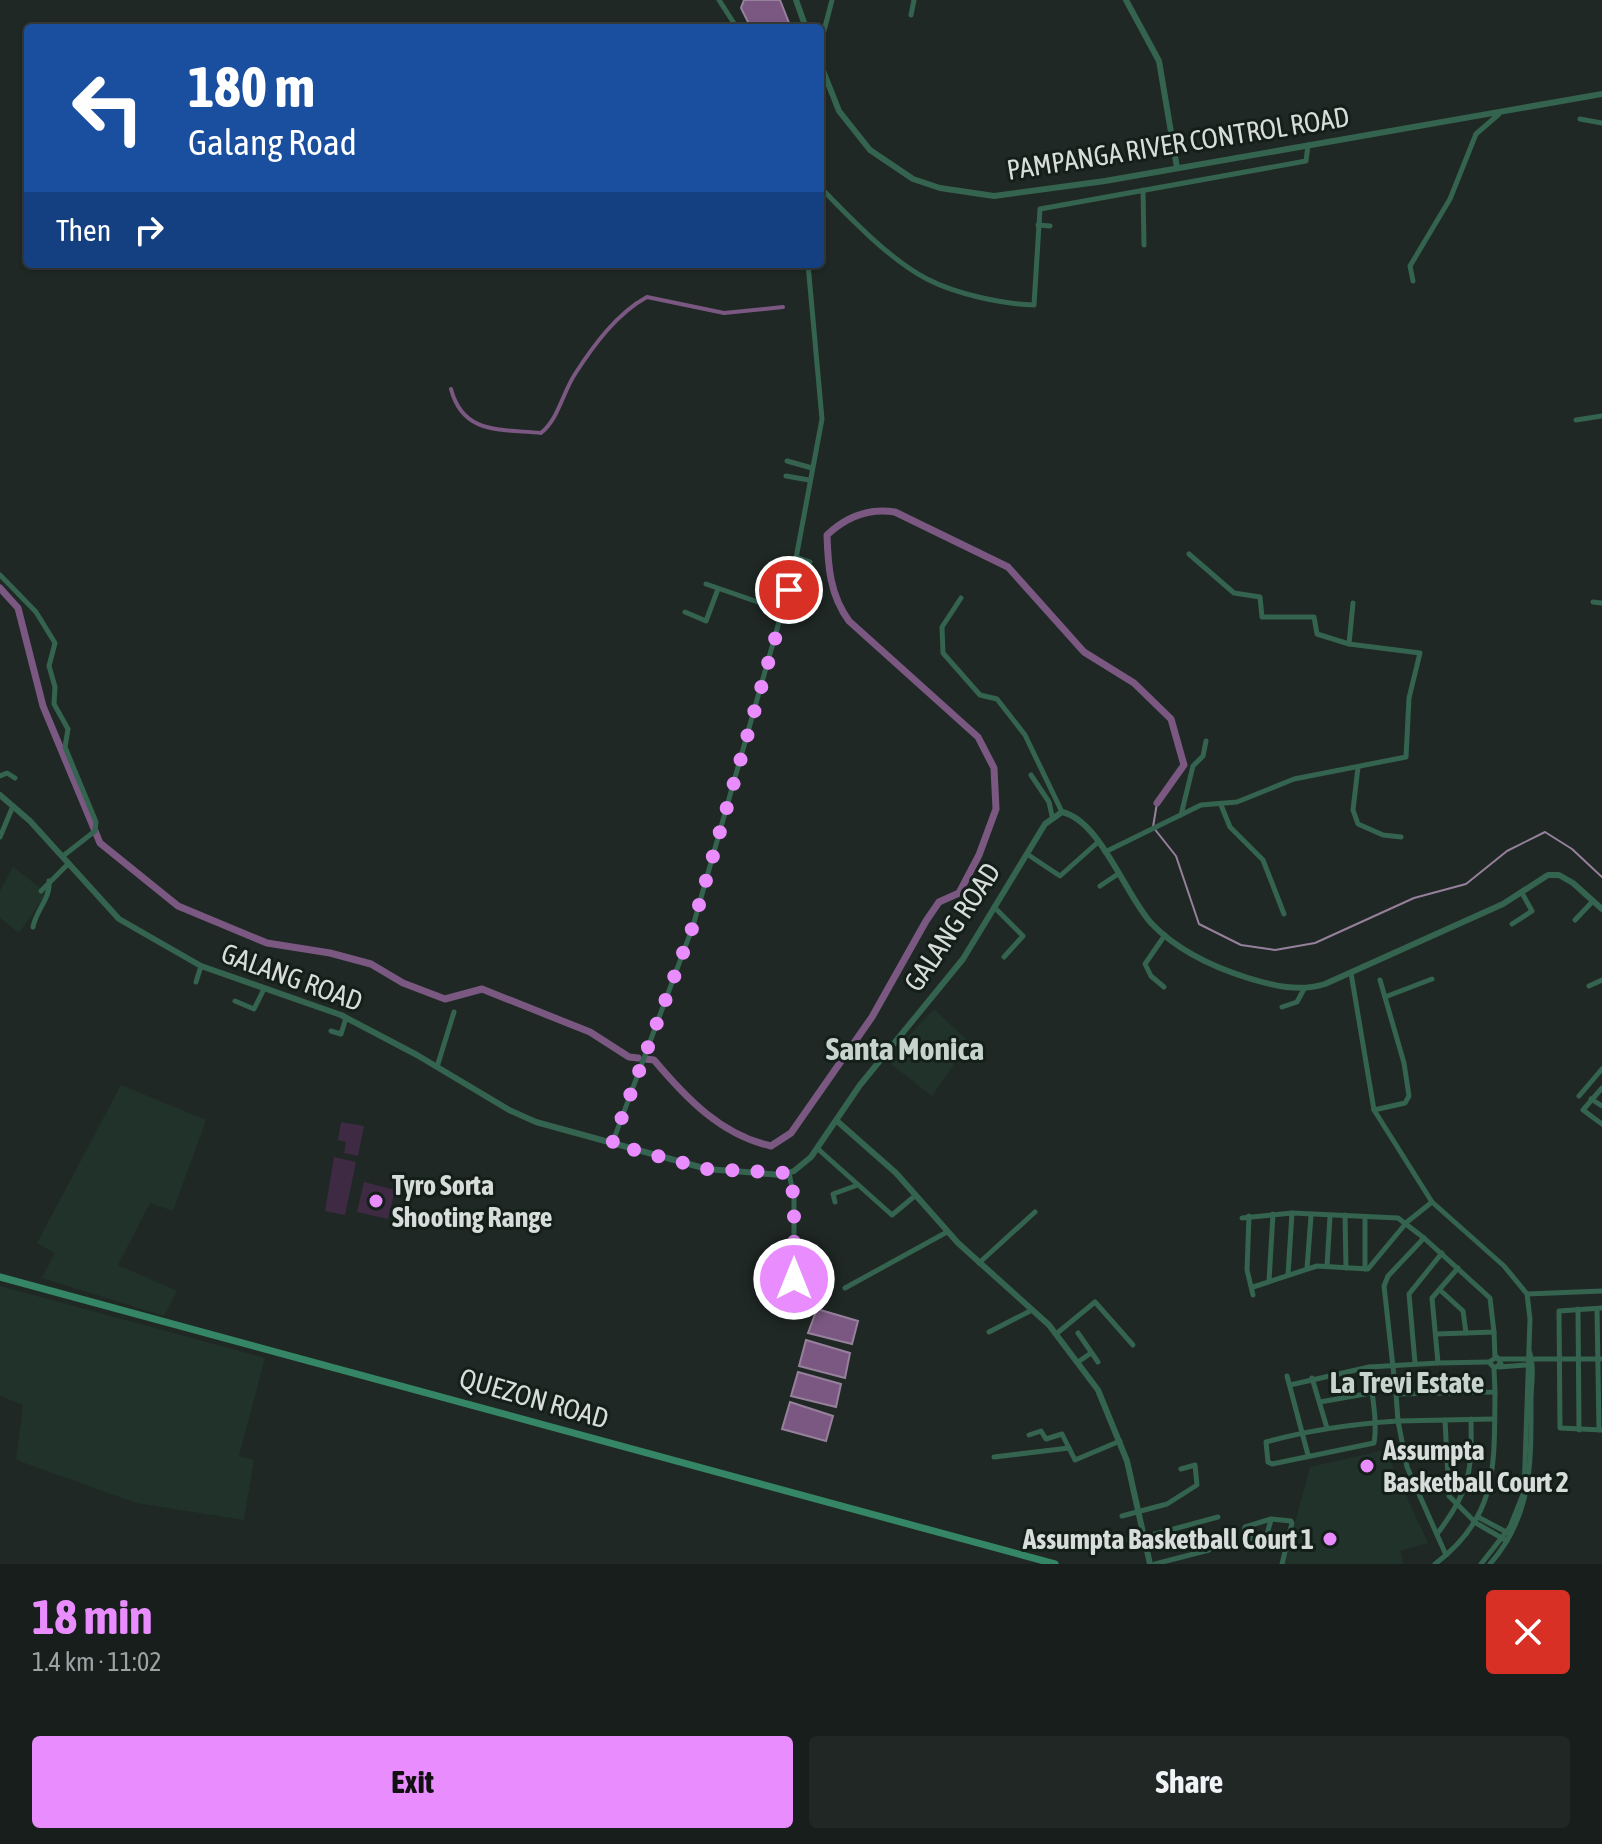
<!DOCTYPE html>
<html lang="en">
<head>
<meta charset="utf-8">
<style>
	body { margin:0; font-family:"Asap Condensed",sans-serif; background:#202724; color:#f1f3f6; height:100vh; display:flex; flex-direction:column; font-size:30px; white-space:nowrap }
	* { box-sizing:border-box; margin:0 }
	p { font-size:26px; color:#9ea2a3 }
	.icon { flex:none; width:44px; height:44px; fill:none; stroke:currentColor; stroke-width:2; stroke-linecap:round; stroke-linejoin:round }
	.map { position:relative; height:1564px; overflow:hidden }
	.drawer { display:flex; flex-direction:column; background:#171e1b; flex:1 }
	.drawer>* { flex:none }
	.banner { position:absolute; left:24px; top:24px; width:800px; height:244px; border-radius:8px; box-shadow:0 2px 6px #0004,0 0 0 2px #363c3a; background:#1a4fa0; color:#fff; overflow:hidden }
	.pin { position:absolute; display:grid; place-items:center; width:68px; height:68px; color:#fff; margin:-34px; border:4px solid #fff; border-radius:50%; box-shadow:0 2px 8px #0007 }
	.me { position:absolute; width:88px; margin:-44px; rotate:0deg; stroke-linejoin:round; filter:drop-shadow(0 0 6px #0008) }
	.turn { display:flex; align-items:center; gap:28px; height:168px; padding:0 32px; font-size:36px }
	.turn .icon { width:104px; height:104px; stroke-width:2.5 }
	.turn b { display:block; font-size:56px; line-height:68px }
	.then { display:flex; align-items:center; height:76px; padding:0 32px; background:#0003; gap:16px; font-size:30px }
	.round { display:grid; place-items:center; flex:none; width:84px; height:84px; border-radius:8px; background:#202724 }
	.headline { display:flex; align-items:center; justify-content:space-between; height:136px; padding:0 32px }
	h1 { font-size:48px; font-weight:700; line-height:60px; color:#e98dfe }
	.cta { display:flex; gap:16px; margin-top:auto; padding:16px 32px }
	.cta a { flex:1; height:92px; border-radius:8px; background:#e98dfe; color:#111; font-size:32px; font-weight:700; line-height:92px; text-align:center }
	.cta a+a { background:#202724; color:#f1f3f6 }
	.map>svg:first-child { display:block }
	.built { fill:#21322a }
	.green { fill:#3e2a43 }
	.water { fill:#7a5882; stroke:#96809c; stroke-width:2 }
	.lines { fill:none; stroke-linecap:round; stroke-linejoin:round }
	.stream { stroke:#96809c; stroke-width:2 }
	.canal { stroke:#7a5882; stroke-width:4 }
	.river { stroke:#7a5882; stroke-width:7 }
	.minor { stroke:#34634f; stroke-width:5 }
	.tertiary { stroke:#34634f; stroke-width:6 }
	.secondary { stroke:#358666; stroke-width:7 }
	.route { stroke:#e98dfe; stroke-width:14; stroke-dasharray:0 25.2 }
	.poi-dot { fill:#e98dfe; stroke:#151f1a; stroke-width:3 }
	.labels { text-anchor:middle; stroke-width:6; stroke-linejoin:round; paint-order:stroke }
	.street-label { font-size:28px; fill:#d7ddda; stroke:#151f1a }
	.poi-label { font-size:28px; font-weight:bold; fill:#d7ddda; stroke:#151f1a; text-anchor:start }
	.neighbourhood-label { font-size:30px; font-weight:bold; fill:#c7d4ce; stroke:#151f1a }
	.quarter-label { font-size:32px; font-weight:bold; fill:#c7d4ce; stroke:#151f1a }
</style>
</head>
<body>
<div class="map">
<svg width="1602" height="1564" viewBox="0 0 1602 1564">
	<rect width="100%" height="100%" fill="#1f2824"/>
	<!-- built -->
	<g class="built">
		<path d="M13,867L47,893L19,933L0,918V891Z"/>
		<path d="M934,1009L969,1042L932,1096L886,1060Z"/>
		<path d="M121,1085L206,1120L173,1211L150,1203L118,1265L177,1291L164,1316L42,1278L55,1253L37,1243Z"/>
		<path d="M0,1286L265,1358L239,1456L254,1460L244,1520L136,1503L16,1460L23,1405L0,1396Z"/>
		<path d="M1385,1450L1428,1543L1400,1551L1404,1564H1284L1310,1467Z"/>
	</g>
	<!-- green -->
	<g class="green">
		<path d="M341,1122L364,1126L358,1156L344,1153L346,1142L338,1140Z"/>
		<path d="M334,1157L356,1162L345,1215L325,1211Z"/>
		<path d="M364,1182L395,1190L388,1219L357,1212Z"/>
	</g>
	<!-- water -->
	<g class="water">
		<path d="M744,0H780L791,28H751L741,8Z"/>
		<path d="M817,1309L858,1321L852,1344L808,1333Z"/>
		<path d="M806,1340L850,1353L845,1378L799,1366Z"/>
		<path d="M798,1372L841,1384L836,1407L791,1396Z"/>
		<path d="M790,1402L833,1416L826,1441L782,1429Z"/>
	</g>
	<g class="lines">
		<!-- stream -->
		<path class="stream" d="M1157,803L1153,827L1176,856L1199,924L1241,945L1275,950L1315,943L1414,898L1466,884L1507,851L1545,832L1572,849L1602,877"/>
		<!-- canal -->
		<path class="canal" d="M451,389C463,435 501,429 541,433C559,418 562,394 575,374C593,346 617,313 647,297L724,313L783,307"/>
		<!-- river -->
		<g class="river">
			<path d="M0,588L18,608L43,706L100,843L178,906L267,943L330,953L371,964L403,983L445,999L482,989L590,1032L629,1057L638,1058"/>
			<path d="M645,1059L654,1060C686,1098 721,1135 771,1146L791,1133L872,1017L926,921L939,902L959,893L979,855L996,809L994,768L978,737L849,621C830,595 828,567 827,535C846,517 869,508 895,512L1008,567L1084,652L1134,683L1171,719L1184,765L1157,803"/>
		</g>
		<!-- minor -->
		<g class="minor">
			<path d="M719,0L737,28"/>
			<path d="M911,15L914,0"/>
			<path d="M820,46L832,0"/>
			<path d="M1580,119L1602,123"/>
			<path d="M820,187C849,217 890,260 927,279C956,294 1002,304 1034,305L1040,209L1306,161L1308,145"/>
			<path d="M1143,190L1144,245"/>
			<path d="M1038,225L1050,226"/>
			<path d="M1413,281L1410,266L1450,199L1476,134L1499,114"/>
			<path d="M1576,420L1602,416"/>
			<path d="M787,461L812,468"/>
			<path d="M786,476L809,480"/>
			<path d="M1189,554L1234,593L1260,597L1262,617H1314L1317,634L1349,644"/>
			<path d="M796,557L810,562"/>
			<path d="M0,575L36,612L55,643L49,666L55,687L54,704L68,729L65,747L96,822L95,831L63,856"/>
			<path d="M706,584L784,611"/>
			<path d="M961,598L942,627L943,653L980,695L997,699L1025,735L1062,812"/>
			<path d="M1593,602L1602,603"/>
			<path d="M685,612L706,621L718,589"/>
			<path d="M1358,767L1353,810L1358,824L1383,835L1401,837"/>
			<path d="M1031,775L1049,802L1052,816"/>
			<path d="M0,776L7,773L15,778"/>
			<path d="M1221,805L1230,827L1263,860L1284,914"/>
			<path d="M1181,815L1193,766L1203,756L1206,741"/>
			<path d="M0,837L13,806"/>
			<path d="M1105,852L1201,805L1237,802L1294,779L1406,757L1409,698L1420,653L1349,644L1353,603"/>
			<path d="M1027,854L1060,876L1097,843"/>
			<path d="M1100,886L1118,874"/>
			<path d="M41,891L69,863"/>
			<path d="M994,907L1023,936L1004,957"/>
			<path d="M1575,920L1593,901"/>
			<path d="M1512,924L1532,911L1522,893"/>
			<path d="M33,927C36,910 51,898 49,881"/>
			<path d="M1351,973L1374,1110L1432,1202L1504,1266L1527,1294L1530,1319L1524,1492L1510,1527L1481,1564"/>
			<path d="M196,982L201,966"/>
			<path d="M1589,986L1602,980"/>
			<path d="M1164,987L1151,976L1145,964L1165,935"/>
			<path d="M1385,997L1432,979"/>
			<path d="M235,1001L254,1009L263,991"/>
			<path d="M1282,1007L1297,1002L1304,989"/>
			<path d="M331,1031L341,1034L346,1018"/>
			<path d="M437,1067L454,1012"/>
			<path d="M1602,1088L1583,1110L1602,1124"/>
			<path d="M1579,1096L1602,1069"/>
			<path d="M1591,1099L1602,1106"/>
			<path d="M1374,1110L1405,1103L1409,1096L1404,1063L1380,980"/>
			<path d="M612,1144L693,926L794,569L822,419L808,264"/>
			<path d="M818,1149L892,1215L916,1195"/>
			<path d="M789,1173L794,1198V1279"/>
			<path d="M835,1202L833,1194L855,1186"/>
			<path d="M1345,1215L1346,1268"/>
			<path d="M1249,1216L1247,1270L1253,1295"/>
			<path d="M1242,1218L1292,1213L1398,1218L1424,1238"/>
			<path d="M979,1263L1035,1212"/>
			<path d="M1327,1266L1330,1216"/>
			<path d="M1307,1268L1311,1216"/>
			<path d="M1365,1269V1217"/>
			<path d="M1288,1275L1292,1213"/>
			<path d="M1269,1281L1273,1214"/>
			<path d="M1253,1287L1317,1266L1368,1269L1407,1222L1432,1202"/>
			<path d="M845,1288L947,1232"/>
			<path d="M1440,1290L1463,1311L1466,1333"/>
			<path d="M1527,1294L1602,1291"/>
			<path d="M1602,1308L1559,1311L1560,1428L1602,1430"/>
			<path d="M1578,1309L1579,1430"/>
			<path d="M1597,1309L1599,1430"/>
			<path d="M989,1332L1032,1310"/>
			<path d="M1494,1332L1495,1357"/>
			<path d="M1078,1333L1098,1362"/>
			<path d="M1056,1334L1095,1302L1133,1345"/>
			<path d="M1500,1359H1602"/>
			<path d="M1078,1362L1091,1353"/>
			<path d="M1415,1363L1409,1294L1442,1253"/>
			<path d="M1438,1363L1489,1362"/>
			<path d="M1369,1367C1371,1390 1378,1421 1374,1443L1272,1464L1268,1462L1266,1442C1309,1430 1353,1424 1398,1421L1407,1467L1446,1555"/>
			<path d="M1499,1367L1527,1365"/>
			<path d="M1494,1368L1501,1364L1497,1357L1489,1362L1494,1368L1495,1392L1396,1394L1398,1421L1445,1420L1449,1496L1476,1523L1507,1541"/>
			<path d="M1287,1376L1308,1455"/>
			<path d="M1312,1378L1327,1428"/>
			<path d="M1290,1385L1369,1367L1438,1363L1432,1298L1458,1268"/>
			<path d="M1396,1394L1384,1286L1388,1276L1424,1238L1490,1298L1494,1332L1436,1334"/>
			<path d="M1320,1402L1371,1393"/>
			<path d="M1445,1420L1494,1419"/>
			<path d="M1029,1435L1041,1431L1046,1439L1062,1434L1075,1460L1120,1441"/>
			<path d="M994,1457L1069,1448"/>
			<path d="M1416,1486L1446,1481"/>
			<path d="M1122,1516L1167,1504L1197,1485L1195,1465L1181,1469"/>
			<path d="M1478,1517L1508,1533"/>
			<path d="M1437,1534C1470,1491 1472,1472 1471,1419"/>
			<path d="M1144,1537L1218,1517"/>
			<path d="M1265,1541L1271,1520"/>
			<path d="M1104,1547L1143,1534"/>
			<path d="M1155,1564L1209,1550"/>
			<path d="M1282,1564L1292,1523L1291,1521L1271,1519L1245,1527L1243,1536L1286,1548"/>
			<path d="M1435,1564C1499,1516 1494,1465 1495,1392"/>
			<path d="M1490,1564C1533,1515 1531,1462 1531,1400C1531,1385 1535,1366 1529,1351"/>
		</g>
		<!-- tertiary -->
		<g class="tertiary">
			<path d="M796,0L806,28"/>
			<path d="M1126,0L1159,61L1177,168"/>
			<path d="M820,63L839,111L870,150L913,179L940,188L994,196L1105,181L1602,94"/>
			<path d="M0,795L30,821L119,919L201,966L341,1015L417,1055L509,1110L536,1122L707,1169L782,1175L794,1171L811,1157L860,1085L963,959L1045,824L1062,812C1101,821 1125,895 1152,924C1178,951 1213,967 1248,978C1274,986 1299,992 1325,984L1503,904L1548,875H1559L1573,883L1602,909"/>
			<path d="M837,1121L896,1173L958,1243L1049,1325L1098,1390L1127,1461L1150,1564"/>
		</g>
		<!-- secondary -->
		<path class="secondary" d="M0,1277L1055,1564"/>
	</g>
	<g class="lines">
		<!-- route -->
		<path class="route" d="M789,590L693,926L612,1144L707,1169L789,1173L794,1198V1279"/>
	</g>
	<!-- markers -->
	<g class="poi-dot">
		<circle cx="376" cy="1201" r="8"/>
		<circle cx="1367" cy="1466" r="8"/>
		<circle cx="1330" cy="1539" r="8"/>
	</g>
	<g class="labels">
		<!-- street labels -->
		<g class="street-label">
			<text transform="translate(1178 143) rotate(-9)" y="10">PAMPANGA RIVER CONTROL ROAD</text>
			<text transform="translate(952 927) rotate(-56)" y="10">GALANG ROAD</text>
			<text transform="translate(292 977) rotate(20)" y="10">GALANG ROAD</text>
			<text transform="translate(534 1398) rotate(16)" y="10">QUEZON ROAD</text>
		</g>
		<!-- poi labels -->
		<g class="poi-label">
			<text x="392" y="1195">Tyro Sorta<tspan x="392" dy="32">Shooting Range</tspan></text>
			<text x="1383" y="1460">Assumpta<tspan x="1383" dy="32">Basketball Court 2</tspan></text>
			<text x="1314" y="1549" text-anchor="end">Assumpta Basketball Court 1</text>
		</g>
		<!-- neighbourhood labels -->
		<g class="neighbourhood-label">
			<text x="1407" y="1393">La Trevi Estate</text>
		</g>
		<!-- quarter labels -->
		<g class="quarter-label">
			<text x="905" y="1060">Santa Monica</text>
		</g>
	</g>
</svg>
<div class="pin" style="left:789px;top:590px;background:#d93025"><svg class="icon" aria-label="arrive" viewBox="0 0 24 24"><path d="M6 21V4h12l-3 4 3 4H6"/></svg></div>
<svg class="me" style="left:794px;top:1279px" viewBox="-20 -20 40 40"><circle r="17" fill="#e98dfe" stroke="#fff" stroke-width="3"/><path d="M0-11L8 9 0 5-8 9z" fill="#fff"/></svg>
<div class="banner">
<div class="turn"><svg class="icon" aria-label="left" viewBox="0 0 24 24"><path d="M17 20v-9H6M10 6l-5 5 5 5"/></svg><div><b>180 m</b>Galang Road</div></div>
<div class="then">Then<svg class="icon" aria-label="right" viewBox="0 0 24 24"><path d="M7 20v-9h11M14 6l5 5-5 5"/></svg></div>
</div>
</div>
<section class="drawer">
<div class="headline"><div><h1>18 min</h1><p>1.4 km · 11:02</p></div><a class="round" style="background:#d93025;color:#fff"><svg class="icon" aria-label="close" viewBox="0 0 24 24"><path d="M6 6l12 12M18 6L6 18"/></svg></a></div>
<div class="cta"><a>Exit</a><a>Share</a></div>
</section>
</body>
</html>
